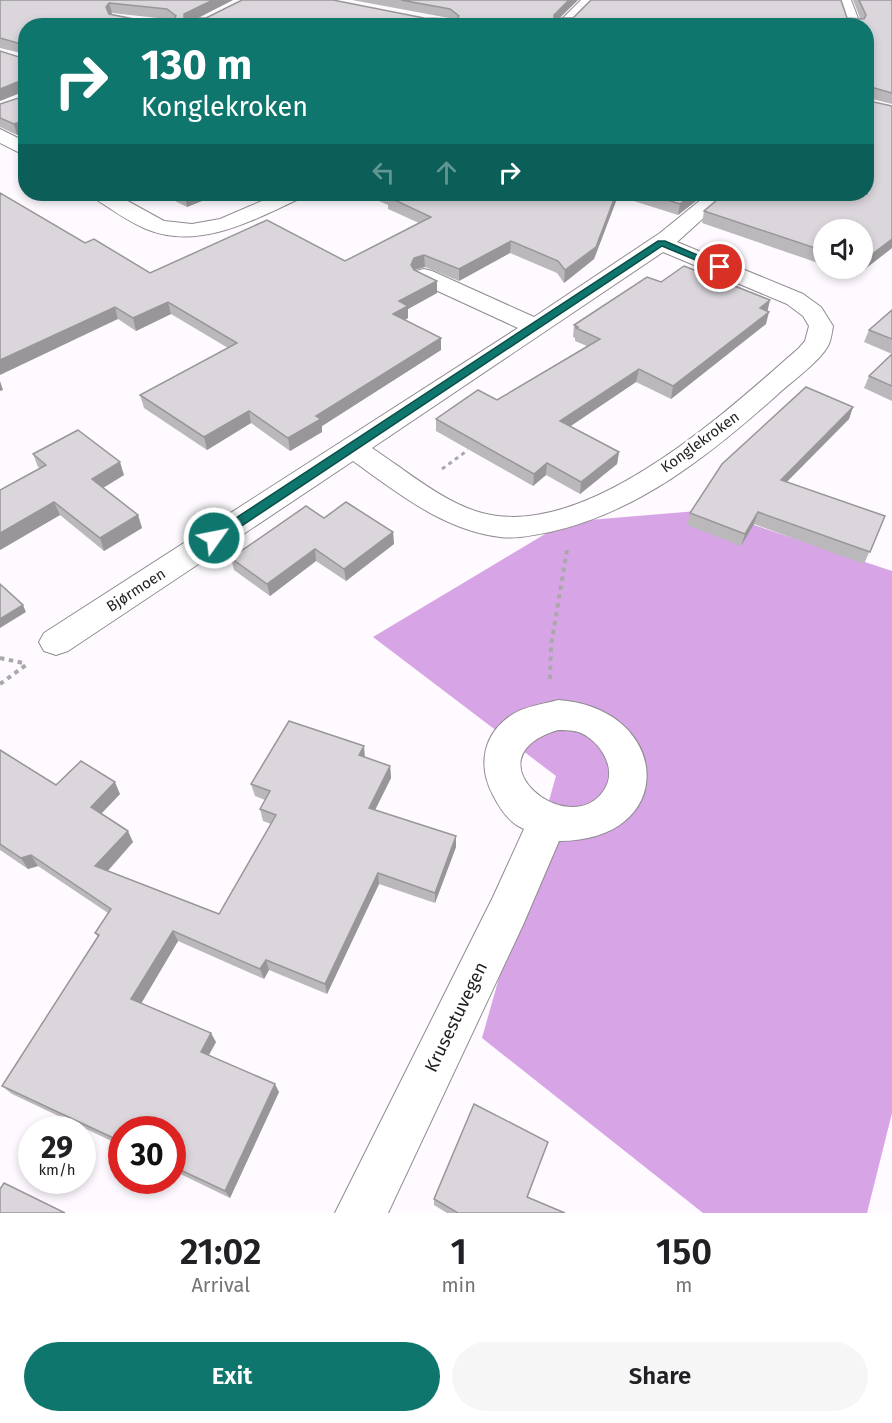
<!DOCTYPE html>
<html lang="en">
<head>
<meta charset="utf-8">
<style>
	body { margin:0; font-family:"Fira Sans",sans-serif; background:#f6f6f6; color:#202124; height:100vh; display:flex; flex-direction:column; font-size:22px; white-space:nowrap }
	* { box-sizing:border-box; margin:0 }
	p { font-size:20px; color:#757577 }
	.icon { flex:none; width:33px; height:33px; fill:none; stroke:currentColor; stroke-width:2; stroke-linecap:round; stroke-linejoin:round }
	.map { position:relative; height:1213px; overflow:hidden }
	.sheet { display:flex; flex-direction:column; background:#fff; flex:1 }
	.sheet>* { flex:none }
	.hud { position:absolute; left:18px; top:18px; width:856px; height:183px; border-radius:24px; box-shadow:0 3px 9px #0003; background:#0f766e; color:#fff; overflow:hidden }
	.buttons { position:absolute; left:813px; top:219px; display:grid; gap:12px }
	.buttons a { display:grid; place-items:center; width:60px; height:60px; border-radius:50%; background:#fff; box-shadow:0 3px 9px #0003; font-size:30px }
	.speed { position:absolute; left:18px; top:1116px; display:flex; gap:12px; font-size:30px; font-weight:700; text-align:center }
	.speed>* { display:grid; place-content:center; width:78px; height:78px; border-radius:50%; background:#fff; box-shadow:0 3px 9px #0003; line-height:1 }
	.speed small { font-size:15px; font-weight:400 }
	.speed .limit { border:9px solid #d22; background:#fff; color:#111 }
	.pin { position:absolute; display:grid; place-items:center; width:51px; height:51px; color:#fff; margin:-26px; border:3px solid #fff; border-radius:50%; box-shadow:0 2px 6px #0007 }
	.me { position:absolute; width:66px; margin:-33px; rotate:57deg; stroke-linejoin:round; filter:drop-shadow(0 0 4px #0008) }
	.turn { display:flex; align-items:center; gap:21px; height:126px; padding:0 24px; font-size:27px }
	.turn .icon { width:78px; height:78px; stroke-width:2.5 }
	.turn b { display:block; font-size:42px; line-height:51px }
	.lanes { display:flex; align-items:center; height:57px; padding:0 24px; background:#0003; justify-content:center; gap:30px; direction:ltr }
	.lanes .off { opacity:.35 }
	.eta { display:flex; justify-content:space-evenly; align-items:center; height:102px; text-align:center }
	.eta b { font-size:36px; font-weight:600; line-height:42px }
	.action { display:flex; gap:12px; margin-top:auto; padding:12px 24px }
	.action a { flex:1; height:69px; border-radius:36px; background:#0f766e; color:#fff; font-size:24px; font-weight:600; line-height:69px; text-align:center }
	.action a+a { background:#f6f6f6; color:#202124 }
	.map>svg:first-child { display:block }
	.forest { fill:#d7a4e6 }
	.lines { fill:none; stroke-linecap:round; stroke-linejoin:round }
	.minor-casing { stroke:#8f8b90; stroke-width:2 }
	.path-far1 { stroke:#aba8ac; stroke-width:3; stroke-dasharray:4 4; stroke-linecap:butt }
	.path { stroke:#aba8ac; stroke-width:4; stroke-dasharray:4.5 4.5; stroke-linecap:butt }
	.minor { fill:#fff; fill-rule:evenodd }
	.wall { fill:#bbb8bc; fill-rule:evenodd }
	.shaded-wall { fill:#999699 }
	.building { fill:#dad6db; stroke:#999699; stroke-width:1.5; fill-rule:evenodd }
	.route { fill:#0f766e; stroke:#0a4d48; stroke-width:1.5 }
	.labels { text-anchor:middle; stroke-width:6; stroke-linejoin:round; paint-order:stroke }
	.street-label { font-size:15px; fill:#201e20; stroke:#fff }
	.near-street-label { font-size:18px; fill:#201e20; stroke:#fff }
</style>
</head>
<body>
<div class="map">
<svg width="892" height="1213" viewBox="0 0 892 1213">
	<rect width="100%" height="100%" fill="#fefaff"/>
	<!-- forest -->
	<path class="forest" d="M709,510L892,571V1113L867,1213H703L482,1038L556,776L373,637L565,522Z"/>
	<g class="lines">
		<!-- minor casing -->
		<g class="minor-casing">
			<g id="minor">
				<path d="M581,0H596L571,26H555Z"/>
				<path d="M837,0H851L861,26H846Z"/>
				<path d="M0,129L26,142V156L0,143Z"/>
				<path d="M91,194H115L164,221L192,224L220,219L278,194H304L301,198C253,220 200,251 146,229C127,221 111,209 94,198Z"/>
				<path d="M708,194H730L677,242L803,294L821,307L833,326C832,332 831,339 829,344C821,361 792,381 777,395C711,454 639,512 550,532C534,535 517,539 500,537C443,530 398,493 353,461L68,651L56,655L44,651L39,642L44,633L518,328L416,281L413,276L416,271L424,269L432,271L534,317L660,233ZM663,252L787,304L803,316L809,326L805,341L799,348C727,411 587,541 482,513C444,503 404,469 372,448Z"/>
				<path d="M558,700C672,708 680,841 559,841L523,925L388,1213H335L493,897L524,829C509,823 500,809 493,795C477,765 483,733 513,714C526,706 544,704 558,700ZM558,730C565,730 574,730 581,733C601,742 618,770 604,790C570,843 465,758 558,730Z"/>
			</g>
		</g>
		<!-- path-far1 -->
		<path class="path-far1" d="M442,469L468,450"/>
		<!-- path -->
		<g class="path">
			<path d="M0,658L23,663"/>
			<path d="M550,679L551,646L567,550"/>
			<path d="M0,684L26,665"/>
		</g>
		<!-- minor -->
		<use href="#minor" class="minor"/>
	</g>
	<!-- wall -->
	<g class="wall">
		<path d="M0,0H233L198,18H449L352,0H578L560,18H860L853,0H892V104L868,98L869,101L892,106V248L856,276L835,268H862V230H824V265L702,223L704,211L867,194V26H26V132L17,135L0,127V104L25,96V91L0,101L22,58L25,56V54L0,48ZM112,13L167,19H134L111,14Z"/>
		<path d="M161,194H219L187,207Z"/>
		<path d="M363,194H705L678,215L618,196L594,259L564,283L557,273L510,253L459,281L425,267L414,270L437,293L408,309V318L405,320L441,338V350L322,426V432L290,451L251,423L207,450L144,408L140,395L228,348L171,314L136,331L118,319L85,243L150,273L345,261L419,223L388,209V205Z"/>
		<path d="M661,282L770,300L767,311L766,324L671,399L636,382L570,426L619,452L617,464L580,494L546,475L533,486L436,431V419L497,400L587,346L575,341V338L573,337L574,325Z"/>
		<path d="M892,310V354L864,342L869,330Z"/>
		<path d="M892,354V401L864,388L869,376Z"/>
		<path d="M853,407L849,419L786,482L885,516L864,564L754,524L741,546L687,525L690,513Z"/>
		<path d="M33,454L124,475L103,488L138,515L142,528L104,551L60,515L0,550V490L40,468L38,467Z"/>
		<path d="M324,518L393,532L394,544L346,581L316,561L270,596L234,570L231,558Z"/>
		<path d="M0,750L56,785L120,794L101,814L133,842L108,871L219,914L271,824L263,821L260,809L265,800L255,796L251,784L365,757L390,766L391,778L375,810L456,847L435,903L379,884L327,994L269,970L264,979L178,941L141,1003L216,1042L209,1055L279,1092L230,1198L172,1170V1130H122V1146L12,1094L2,1086L98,937L95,933L108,913L38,866L28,869L0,850Z"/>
		<path d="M545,1149L528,1197L565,1213H447L434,1205V1199Z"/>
	</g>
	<!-- shaded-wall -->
	<g class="shaded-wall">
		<path d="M213,0H233L186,24L184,18V14Z"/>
		<path d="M569,0H578L553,24L554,15Z"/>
		<path d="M109,3L112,13L108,17L106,7Z"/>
		<path d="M22,80L25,91L0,101V89Z"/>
		<path d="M26,120V132L17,135L14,124Z"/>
		<path d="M189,194H219L187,207L185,195Z"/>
		<path d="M616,194H618V196L594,259L564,283L565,270Z"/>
		<path d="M693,194H705L678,215L680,204Z"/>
		<path d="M892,239V248L856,276L859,268H862V262Z"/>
		<path d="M511,241L510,253L459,281V269Z"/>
		<path d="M424,255L425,267L414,270L411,265L414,258Z"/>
		<path d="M437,281V293L408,309V318L394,326L393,314L399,301Z"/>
		<path d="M770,300L767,313L760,308Z"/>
		<path d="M168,302L171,314L136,331L133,318Z"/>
		<path d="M115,307L118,319L0,375V360Z"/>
		<path d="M769,312L766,324L671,399L673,386Z"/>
		<path d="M441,338V350L322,426V432L290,451L288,438L316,416Z"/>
		<path d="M639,369L636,382L559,434L560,421Z"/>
		<path d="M0,381L3,390L0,391Z"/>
		<path d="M853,407L849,419L777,492L781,480Z"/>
		<path d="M249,411L251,423L207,450L204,437Z"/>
		<path d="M619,452L617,464L580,494L581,482Z"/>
		<path d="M120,462L124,475L96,492L92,479Z"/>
		<path d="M547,463L546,475L533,486L534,474Z"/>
		<path d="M54,502L60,515L0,550V533Z"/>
		<path d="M758,512L754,524L741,546L745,534Z"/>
		<path d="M138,515L142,528L104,551L100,538Z"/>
		<path d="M393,532L394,544L346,581L344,569Z"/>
		<path d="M315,549L316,561L270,596L267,584Z"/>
		<path d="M23,605L26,612L0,628V619Z"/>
		<path d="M364,746L365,758L359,755Z"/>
		<path d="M390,766L391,778L370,820L369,808Z"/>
		<path d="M115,782L120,794L97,818L91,807Z"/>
		<path d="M128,831L133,842L102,877L95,866Z"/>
		<path d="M456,836V847L435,903V893Z"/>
		<path d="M31,855L38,866L28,869L21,858Z"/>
		<path d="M378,873L379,884L327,994L325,984Z"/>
		<path d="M173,931L178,941L138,1009L131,999Z"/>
		<path d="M266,960L269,970L264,979L260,969Z"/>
		<path d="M211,1033L216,1042L206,1060L201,1052Z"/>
		<path d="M275,1084L279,1092L230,1198L225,1191Z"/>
	</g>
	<!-- building -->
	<g class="building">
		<path d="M0,0H213L184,14V18H206L242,0H333L424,18L457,19L459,16L450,9L401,0H569L554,15V18H573L591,0H841L847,18L864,19L866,15L859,0H892V93L871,87L868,89L869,101L892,106V239L862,262V230H824V251L704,211L724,194H867V26H26V120L14,124L0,118V104L25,96V82L22,80L0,89V51L22,58L25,56V45L0,38ZM109,3L167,9L176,16L174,19H134L109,14L106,7Z"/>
		<path d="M0,193L85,243L94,239L150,273L267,220L345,261L431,217L388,197L391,195L387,194H616L596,247L565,270L558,261L511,241L459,269L424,255L414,258L411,265L414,270L437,281L399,301L408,306L393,314L441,338L316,416L321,419L288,438L249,411L204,437L140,395L237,343L168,302L133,318L115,307L0,360Z"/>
		<path d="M649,194H693L680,204Z"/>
		<path d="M684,266L770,300L760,308L769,312L673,386L639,369L560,421L619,452L581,482L547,463L534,474L436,419L478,390L497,400L600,339L576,328L578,327L574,325L647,277L661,282Z"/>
		<path d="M892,310V339L869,330Z"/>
		<path d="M892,354V386L869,376Z"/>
		<path d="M806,387L853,407L781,480L885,516L870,552L758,512L745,534L690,513L722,464Z"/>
		<path d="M78,430L120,462L92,479L138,515L100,538L54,502L0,533V490L46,465L33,454Z"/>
		<path d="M346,502L393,532L344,569L315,549L267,584L231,558L306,506L324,518Z"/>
		<path d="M0,584L23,605L0,619Z"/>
		<path d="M289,721L364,746L359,755L390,766L369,808L456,836L435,893L378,873L325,984L266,960L260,969L173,931L131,999L211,1033L201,1052L275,1084L225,1191L172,1166V1130H122V1142L2,1086L99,935L95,933L111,909L31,855L21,858L0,844V750L56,785L81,761L115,782L91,807L128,831L95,866L219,914L276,815L260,809L270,791L251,784Z"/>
		<path d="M474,1104L548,1142L527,1197L565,1213H458L434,1199Z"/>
		<path d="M4,1183L65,1213H0V1189Z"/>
	</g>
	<!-- route -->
	<path class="route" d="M658,241H665L725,267L717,269L662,246L219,541H210L208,538L210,535Z"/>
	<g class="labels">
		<!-- street labels -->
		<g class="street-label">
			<text transform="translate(700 442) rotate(-36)" y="5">Konglekroken</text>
			<text transform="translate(136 590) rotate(-33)" y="5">Bjørmoen</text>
		</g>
		<!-- near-street labels -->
		<g class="near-street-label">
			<text transform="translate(456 1017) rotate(-64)" y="6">Krusestuvegen</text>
		</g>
	</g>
</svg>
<div class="buttons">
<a><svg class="icon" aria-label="sound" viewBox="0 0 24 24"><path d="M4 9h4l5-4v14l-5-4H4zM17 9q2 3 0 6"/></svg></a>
</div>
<div class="speed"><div>29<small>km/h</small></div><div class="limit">30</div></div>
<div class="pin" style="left:720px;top:267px;background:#d93025"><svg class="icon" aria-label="arrive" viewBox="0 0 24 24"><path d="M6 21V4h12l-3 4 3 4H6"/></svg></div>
<svg class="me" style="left:214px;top:538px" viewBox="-20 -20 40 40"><circle r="17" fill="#0f766e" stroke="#fff" stroke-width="3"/><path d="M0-11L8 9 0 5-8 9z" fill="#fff"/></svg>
<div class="hud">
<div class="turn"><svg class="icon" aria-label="right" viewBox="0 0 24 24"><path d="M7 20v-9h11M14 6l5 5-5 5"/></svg><div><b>130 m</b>Konglekroken</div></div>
<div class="lanes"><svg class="icon off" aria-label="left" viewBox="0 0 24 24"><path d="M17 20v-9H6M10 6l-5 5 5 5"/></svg><svg class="icon off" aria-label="ahead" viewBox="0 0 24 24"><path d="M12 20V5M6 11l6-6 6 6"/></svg><svg class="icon" aria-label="right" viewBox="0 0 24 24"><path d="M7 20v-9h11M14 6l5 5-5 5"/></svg></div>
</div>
</div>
<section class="sheet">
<div class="eta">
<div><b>21:02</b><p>Arrival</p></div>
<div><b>1</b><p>min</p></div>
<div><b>150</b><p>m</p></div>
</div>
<div class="action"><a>Exit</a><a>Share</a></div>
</section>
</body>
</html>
